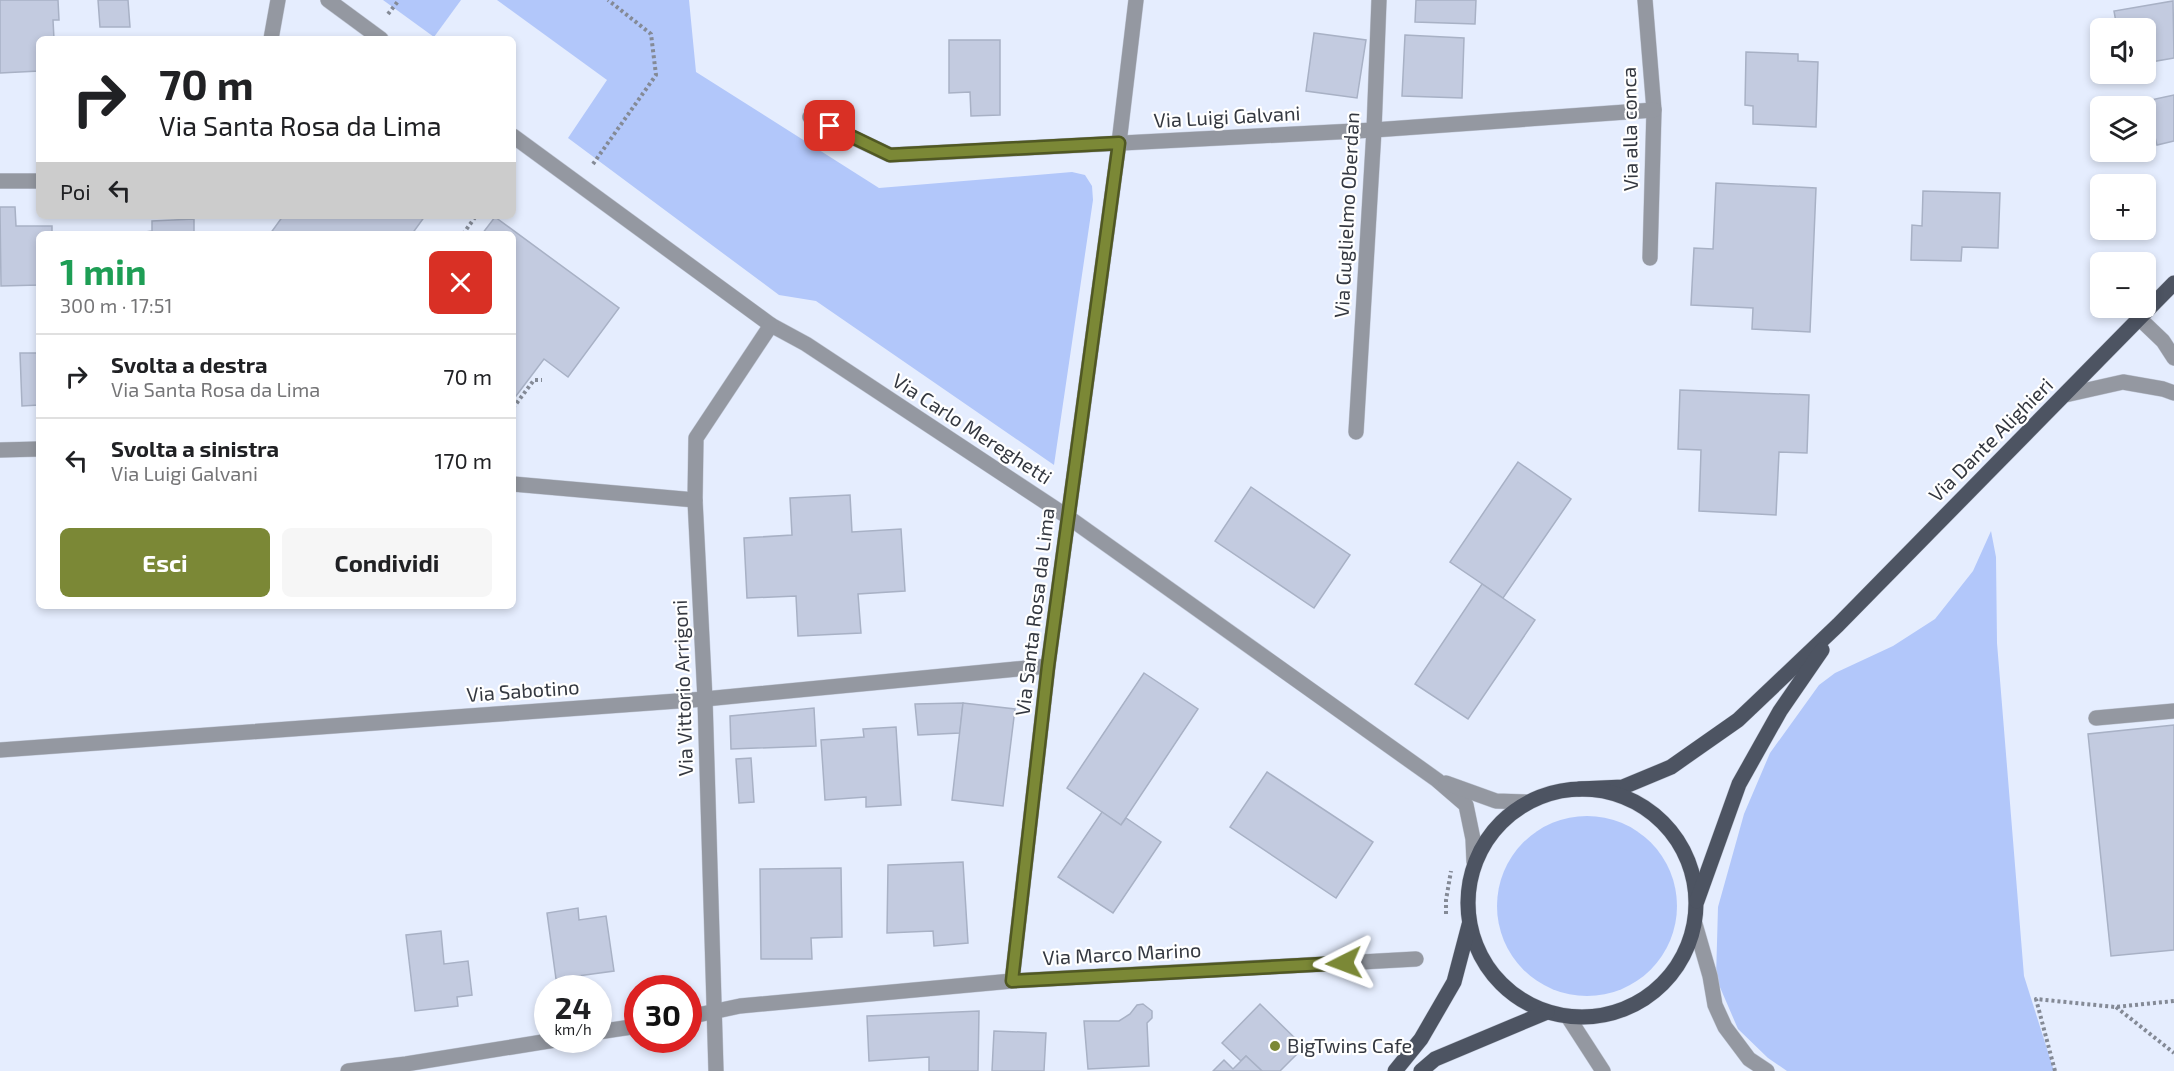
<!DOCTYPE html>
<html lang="it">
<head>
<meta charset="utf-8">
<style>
	body { margin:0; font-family:"Exo 2",sans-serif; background:#f6f6f6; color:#202124; height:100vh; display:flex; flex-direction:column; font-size:22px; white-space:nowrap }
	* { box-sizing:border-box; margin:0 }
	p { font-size:20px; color:#757577 }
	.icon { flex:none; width:33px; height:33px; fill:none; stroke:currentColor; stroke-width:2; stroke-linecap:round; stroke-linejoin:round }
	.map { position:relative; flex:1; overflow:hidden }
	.drawer { position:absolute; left:36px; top:231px; width:480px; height:378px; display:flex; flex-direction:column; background:#fff; border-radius:9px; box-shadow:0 3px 9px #0003 }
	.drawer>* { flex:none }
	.banner { position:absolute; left:36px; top:36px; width:480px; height:183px; border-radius:9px; box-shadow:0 3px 9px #0003; background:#fff; color:#202124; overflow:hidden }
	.tools { position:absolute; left:2090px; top:18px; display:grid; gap:12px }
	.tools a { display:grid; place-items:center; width:66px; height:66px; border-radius:9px; background:#fff; box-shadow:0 3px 9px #0003; font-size:30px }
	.speed { position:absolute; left:534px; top:975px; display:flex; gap:12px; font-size:30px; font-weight:700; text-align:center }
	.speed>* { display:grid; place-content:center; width:78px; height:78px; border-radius:50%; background:#fff; box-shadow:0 3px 9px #0003; line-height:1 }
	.speed small { font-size:15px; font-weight:400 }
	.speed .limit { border:9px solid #d22; background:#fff; color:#111 }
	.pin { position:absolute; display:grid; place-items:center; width:51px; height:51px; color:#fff; margin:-26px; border-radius:12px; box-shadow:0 3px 9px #0006 }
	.me { position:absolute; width:66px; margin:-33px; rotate:267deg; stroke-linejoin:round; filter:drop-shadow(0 0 4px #0008) }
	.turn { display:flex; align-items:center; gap:21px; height:126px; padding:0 24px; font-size:27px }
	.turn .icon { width:78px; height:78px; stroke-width:2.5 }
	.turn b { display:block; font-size:42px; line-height:51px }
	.then { display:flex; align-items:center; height:57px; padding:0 24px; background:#0003; gap:12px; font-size:22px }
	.round { display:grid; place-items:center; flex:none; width:63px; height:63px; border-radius:9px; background:#f6f6f6 }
	.headline { display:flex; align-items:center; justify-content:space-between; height:102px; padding:0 24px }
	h1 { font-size:36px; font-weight:700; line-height:45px; color:#1e9e55 }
	.primary-button { display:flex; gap:12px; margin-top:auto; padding:12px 24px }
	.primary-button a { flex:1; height:69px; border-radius:9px; background:#7b8836; color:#fff; font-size:24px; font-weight:700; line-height:69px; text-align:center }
	.primary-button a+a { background:#f6f6f6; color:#202124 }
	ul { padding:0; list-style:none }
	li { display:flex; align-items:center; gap:18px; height:84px; padding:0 24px; border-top:2px solid #e0e0e0 }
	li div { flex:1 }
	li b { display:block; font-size:22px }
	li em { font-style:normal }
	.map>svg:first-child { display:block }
	.green { fill:#b2c7fa }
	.building { fill:#c3cbe0; stroke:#a8b1c5; stroke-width:1.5 }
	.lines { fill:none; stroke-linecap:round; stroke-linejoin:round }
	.minor-casing { stroke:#c2c9d8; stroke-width:16 }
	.major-casing { stroke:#c2c9d8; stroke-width:16 }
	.path { stroke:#848a96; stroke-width:4; stroke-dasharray:3 3; stroke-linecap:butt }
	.minor { stroke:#9498a1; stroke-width:15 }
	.major { stroke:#4d5462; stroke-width:15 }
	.route-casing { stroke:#505823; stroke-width:15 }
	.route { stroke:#7b8836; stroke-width:10 }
	.poi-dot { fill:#7b8836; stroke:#fff; stroke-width:2 }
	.labels { text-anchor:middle; stroke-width:4.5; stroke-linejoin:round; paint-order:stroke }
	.street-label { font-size:20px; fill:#343840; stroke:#fff }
	.poi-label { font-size:20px; fill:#343840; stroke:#fff; text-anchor:start }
</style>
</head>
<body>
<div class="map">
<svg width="2174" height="1071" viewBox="0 0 2174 1071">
	<rect width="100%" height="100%" fill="#e5edfe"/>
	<!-- green -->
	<g class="green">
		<path d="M383,0H461L434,37Z"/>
		<path d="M497,0H689L696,72L879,188L1072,172L1085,175L1092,186L1093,200L1054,465L816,301L779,295L568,138L607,80Z"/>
		<path d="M1991,531L1996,557L1997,643L2024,976L2054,1071H1787L1768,1058L1738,1029L1716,978L1718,907L1744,814L1770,753L1819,685L1835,673L1893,646L1935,619L1973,571Z"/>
		<circle cx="1587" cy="906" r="90"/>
	</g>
	<!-- building -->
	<g class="building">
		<path d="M0,0H58L59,20H53L54,39H39V71L0,73Z"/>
		<path d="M98,0H128L130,27H100Z"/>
		<path d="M1416,0H1476L1475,24L1415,22Z"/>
		<path d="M2173,1L2174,58L2145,63V28H2117L2114,11Z"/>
		<path d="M1314,33L1366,40L1357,98L1306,91Z"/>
		<path d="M1405,35L1464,38L1462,98L1402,96Z"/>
		<path d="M949,40H1000V115L971,116L970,92L949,93Z"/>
		<path d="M1746,52L1798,54V61L1818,62L1816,127L1753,124V106L1745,105Z"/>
		<path d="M2174,95V141L2157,145L2146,101Z"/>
		<path d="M1716,183L1816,188L1810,332L1752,329L1753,308L1691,305L1694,248L1713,249Z"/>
		<path d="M1923,191L2000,193L1998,248L1962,247L1961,261L1911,260L1912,225L1922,226Z"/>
		<path d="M0,207H15L16,226H52V234H39V285L1,286Z"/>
		<path d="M283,216H425L412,234H270Z"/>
		<path d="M495,217L619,308L568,377L544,359L513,400V234H482Z"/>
		<path d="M194,219V234H132L152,231V221Z"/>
		<path d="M20,353H39V405L22,406Z"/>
		<path d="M1680,390L1809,395L1807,453L1779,452L1776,515L1699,511L1701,450L1678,449Z"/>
		<path d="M1518,462L1571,499L1503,598L1450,562Z"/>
		<path d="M1251,487L1350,555L1314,608L1215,541Z"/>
		<path d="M850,495L852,532L901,529L905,591L858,594L861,633L798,636L796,596L747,598L744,538L792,535L790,498Z"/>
		<path d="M1482,584L1535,620L1468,719L1415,684Z"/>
		<path d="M1144,673L1198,709L1121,825L1067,788Z"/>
		<path d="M963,703L960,733L918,735L915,704Z"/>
		<path d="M963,703L1015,709L1003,806L952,800Z"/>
		<path d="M814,708L816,746L731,749L730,716Z"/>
		<path d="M2174,725V950L2111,956L2088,734Z"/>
		<path d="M896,727L901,805L866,807V797L825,800L821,740L864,737L863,729Z"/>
		<path d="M751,758L754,802L739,803L736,759Z"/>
		<path d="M1267,772L1373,842L1336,898L1230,827Z"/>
		<path d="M1102,812L1121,825L1126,818L1161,842L1113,913L1058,877Z"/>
		<path d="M963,862L968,943L934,946L933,931L887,933L888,865Z"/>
		<path d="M841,868L842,937L811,938L812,959H761L760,869Z"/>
		<path d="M578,908L579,920L606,916L614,971L556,979L547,913Z"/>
		<path d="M441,931L444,964L468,961L472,995L457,997L458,1006L415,1011L406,935Z"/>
		<path d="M1143,1004L1152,1011V1018L1147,1023L1149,1066L1088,1069L1084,1021H1119L1130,1014L1137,1005Z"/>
		<path d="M1260,1004L1304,1047L1280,1071H1262L1246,1056L1241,1061L1222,1043Z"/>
		<path d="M979,1011L978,1071H929V1057L869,1061L867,1016Z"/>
		<path d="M994,1031L1046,1033L1044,1071H992Z"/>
		<path d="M1246,1056L1262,1071H1213L1224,1060L1233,1069Z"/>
	</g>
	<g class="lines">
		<!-- minor casing -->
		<g class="minor-casing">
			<g id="minor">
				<path d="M328,0L381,39"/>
				<path d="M1645,0L1654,110L1650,258"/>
				<path d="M271,39L278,0"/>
				<path d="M810,117L890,155L1374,130L1654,110"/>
				<path d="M513,136L771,325L806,344L1068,517L1437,780L1466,805L1473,839L1474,862"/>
				<path d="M0,181H39"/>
				<path d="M2140,319L2163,341L2174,358"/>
				<path d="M2065,395L2123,382L2163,389L2174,393"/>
				<path d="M1356,432L1374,130L1379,0"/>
				<path d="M0,450L39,449"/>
				<path d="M513,484L695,500"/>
				<path d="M2096,718L2174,711"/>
				<path d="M0,750L705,699L1048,666"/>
				<path d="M1446,783L1496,801L1527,802"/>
				<path d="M1695,924L1710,976L1715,1005L1725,1027L1749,1059L1767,1071"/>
				<path d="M1012,981L1048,666L1119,143L1136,0"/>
				<path d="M688,1017L740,1006L1012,981L1416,959"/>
				<path d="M1568,1017L1603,1071"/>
				<path d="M598,1032L638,1026"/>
				<path d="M348,1071L406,1064L555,1040"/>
				<path d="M716,1071L705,699L695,500L696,438L771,325"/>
			</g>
		</g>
		<!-- major casing -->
		<g class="major-casing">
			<g id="major">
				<path d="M1579,789L1623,787L1671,767L1738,720L1838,625L2174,283"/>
				<circle cx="1582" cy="903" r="114"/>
				<path d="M1697,901L1739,784L1780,711L1822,650"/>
				<path d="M1395,1071L1421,1039L1454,982L1469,925"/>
				<path d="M1421,1071L1435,1059L1547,1012"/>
			</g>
		</g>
		<!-- path -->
		<g class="path">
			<path d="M388,14L399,0"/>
			<path d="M593,164L656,75L651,34L608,0"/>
			<path d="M463,234L476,216"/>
			<path d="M513,408L534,380H542"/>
			<path d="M1446,914V900L1451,871"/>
			<path d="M2116,1007L2174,1053"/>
			<path d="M2055,1071L2036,999L2115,1007L2174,1001"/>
		</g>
		<!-- minor -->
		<use href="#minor" class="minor"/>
		<!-- major -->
		<use href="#major" class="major"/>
	</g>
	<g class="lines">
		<!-- route casing -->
		<g class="route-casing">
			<path id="route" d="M830,126L890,155L1119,143L1048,666L1012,981L1344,963"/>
		</g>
		<!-- route -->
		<use href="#route" class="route"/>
	</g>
	<!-- markers -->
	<circle class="poi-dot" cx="1275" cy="1046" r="6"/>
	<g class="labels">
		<!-- street labels -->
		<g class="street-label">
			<text transform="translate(1227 117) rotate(-3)" y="7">Via Luigi Galvani</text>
			<text transform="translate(1630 129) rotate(-91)" y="7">Via alla conca</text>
			<text transform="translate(1347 215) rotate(-87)" y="7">Via Guglielmo Oberdan</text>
			<text transform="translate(972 429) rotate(33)" y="7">Via Carlo Mereghetti</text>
			<text transform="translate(1991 440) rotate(-45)" y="7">Via Dante Alighieri</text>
			<text transform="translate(1035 612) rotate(-83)" y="7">Via Santa Rosa da Lima</text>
			<text transform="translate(683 688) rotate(-92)" y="7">Via Vittorio Arrigoni</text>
			<text transform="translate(523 691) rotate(-4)" y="7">Via Sabotino</text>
			<text transform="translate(1122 954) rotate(-3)" y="7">Via Marco Marino</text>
		</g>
		<!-- poi labels -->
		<g class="poi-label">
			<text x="1287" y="1053">BigTwins Cafe</text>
		</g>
	</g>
</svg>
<div class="tools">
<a><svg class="icon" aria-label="sound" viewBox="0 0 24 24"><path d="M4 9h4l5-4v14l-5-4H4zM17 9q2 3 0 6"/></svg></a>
<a><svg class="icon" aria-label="layers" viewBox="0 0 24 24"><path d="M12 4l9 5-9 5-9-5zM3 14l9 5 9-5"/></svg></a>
<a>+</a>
<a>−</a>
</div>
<div class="speed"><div>24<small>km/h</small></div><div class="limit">30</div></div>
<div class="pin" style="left:830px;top:126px;background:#d93025"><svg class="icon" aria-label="arrive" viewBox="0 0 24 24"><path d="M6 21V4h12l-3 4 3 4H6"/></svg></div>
<svg class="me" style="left:1344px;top:963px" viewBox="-20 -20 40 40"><path d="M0-17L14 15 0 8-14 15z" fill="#7b8836" stroke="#fff" stroke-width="4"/></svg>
<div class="banner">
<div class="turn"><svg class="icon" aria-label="right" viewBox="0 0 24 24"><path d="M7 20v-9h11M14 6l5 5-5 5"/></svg><div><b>70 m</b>Via Santa Rosa da Lima</div></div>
<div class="then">Poi<svg class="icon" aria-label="left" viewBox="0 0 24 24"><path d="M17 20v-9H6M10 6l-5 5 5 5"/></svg></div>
</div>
<section class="drawer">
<div class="headline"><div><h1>1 min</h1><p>300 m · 17:51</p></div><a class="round" style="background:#d93025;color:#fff"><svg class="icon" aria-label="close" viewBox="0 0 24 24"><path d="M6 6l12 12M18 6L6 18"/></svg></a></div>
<ul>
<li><svg class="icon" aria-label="right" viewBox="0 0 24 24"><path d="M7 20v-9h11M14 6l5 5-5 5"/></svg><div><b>Svolta a destra</b><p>Via Santa Rosa da Lima</p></div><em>70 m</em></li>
<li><svg class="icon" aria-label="left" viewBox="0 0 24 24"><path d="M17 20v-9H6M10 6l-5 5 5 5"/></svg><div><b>Svolta a sinistra</b><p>Via Luigi Galvani</p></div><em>170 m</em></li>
</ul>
<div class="primary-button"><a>Esci</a><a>Condividi</a></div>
</section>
</div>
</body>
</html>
